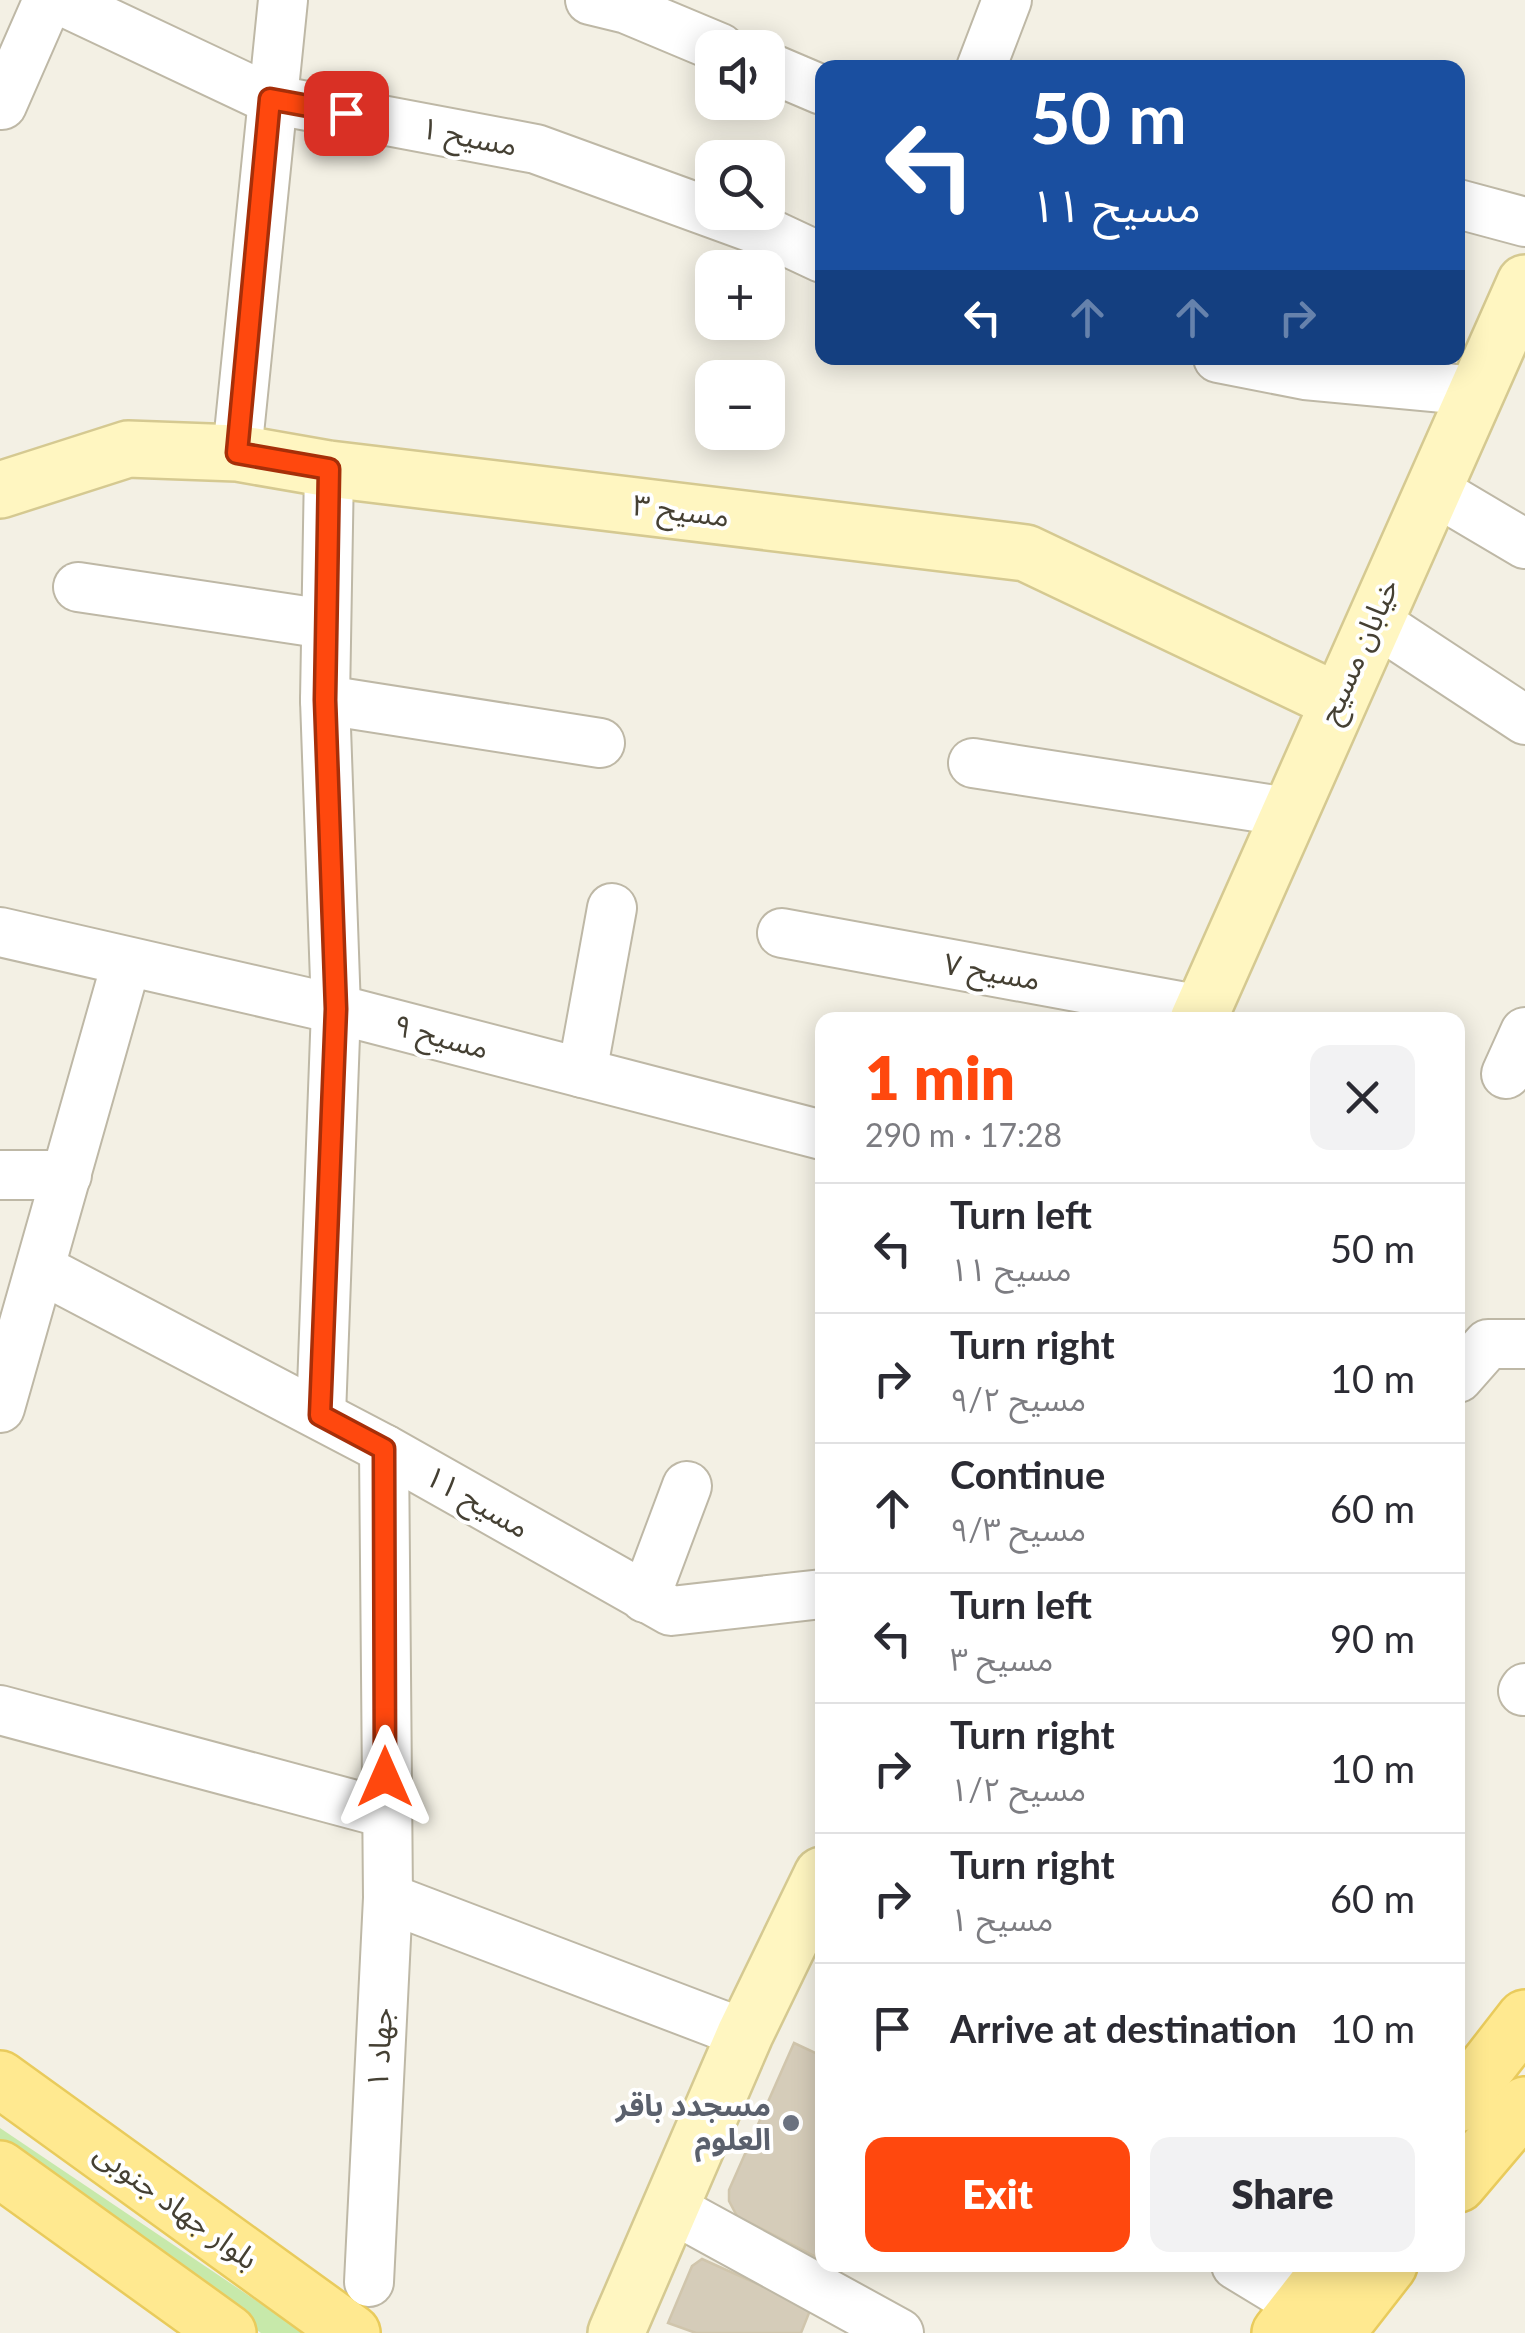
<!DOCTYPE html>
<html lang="en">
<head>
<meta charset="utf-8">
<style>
	body { margin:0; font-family:Lato,"Noto Sans Arabic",sans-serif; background:#f2f2f3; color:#2b2b33; height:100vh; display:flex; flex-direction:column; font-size:38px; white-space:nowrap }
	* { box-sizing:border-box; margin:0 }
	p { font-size:32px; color:#7c7c81 }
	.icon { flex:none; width:55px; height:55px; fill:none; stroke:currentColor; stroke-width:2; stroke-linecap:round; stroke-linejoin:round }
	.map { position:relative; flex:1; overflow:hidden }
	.drawer { position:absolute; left:815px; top:1012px; width:650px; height:1260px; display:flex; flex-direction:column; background:#fff; border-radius:20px; box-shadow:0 5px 25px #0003 }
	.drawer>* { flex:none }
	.top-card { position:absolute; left:815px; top:60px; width:650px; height:305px; border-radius:20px; box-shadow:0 5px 25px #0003; background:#1a4fa0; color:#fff; overflow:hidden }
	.buttons { position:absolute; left:695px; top:30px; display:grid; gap:20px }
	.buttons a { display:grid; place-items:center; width:90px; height:90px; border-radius:20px; background:#fff; box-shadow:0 5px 25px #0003; font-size:50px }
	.pin { position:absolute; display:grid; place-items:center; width:85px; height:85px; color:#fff; margin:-42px; border-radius:20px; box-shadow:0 5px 15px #0006 }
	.me { position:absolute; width:110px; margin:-55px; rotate:0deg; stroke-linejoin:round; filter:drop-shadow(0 0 8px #0008) }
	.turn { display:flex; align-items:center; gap:35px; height:210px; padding:0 50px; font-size:45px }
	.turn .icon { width:130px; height:130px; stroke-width:2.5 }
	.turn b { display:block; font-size:70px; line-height:85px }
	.lanes { display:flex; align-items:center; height:95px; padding:0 50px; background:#0003; justify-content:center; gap:50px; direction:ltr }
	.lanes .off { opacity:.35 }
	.round { display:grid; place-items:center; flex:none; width:105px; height:105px; border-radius:20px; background:#f2f2f3 }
	.overview { display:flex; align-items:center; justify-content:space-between; height:170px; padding:0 50px }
	h1 { font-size:60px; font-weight:800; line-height:75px; color:#ff480e }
	.action { display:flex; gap:20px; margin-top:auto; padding:20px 50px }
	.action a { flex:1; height:115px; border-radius:20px; background:#ff480e; color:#fff; font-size:40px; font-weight:800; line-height:115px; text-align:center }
	.action a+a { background:#f2f2f3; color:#2b2b33 }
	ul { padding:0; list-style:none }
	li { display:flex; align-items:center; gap:30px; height:130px; padding:0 50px; border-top:2px solid #e1e1e2 }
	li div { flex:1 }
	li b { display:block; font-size:38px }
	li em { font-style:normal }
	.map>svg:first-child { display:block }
	.green { fill:#c7e9aa }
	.building { fill:#d5ccb9; stroke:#d0c5ac; stroke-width:2.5 }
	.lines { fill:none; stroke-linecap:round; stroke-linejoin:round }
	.street-casing { stroke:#beb8a6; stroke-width:52 }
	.secondary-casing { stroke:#d5c991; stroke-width:60 }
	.primary-casing { stroke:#e9cb5c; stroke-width:60 }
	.street { stroke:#fff; stroke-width:48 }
	.secondary { stroke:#fff6c1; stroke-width:55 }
	.primary { stroke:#ffe990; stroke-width:55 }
	.route-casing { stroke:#a62f09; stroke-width:25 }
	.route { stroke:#ff480e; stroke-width:18 }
	.worship-dot { fill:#6b7280; stroke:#fff; stroke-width:4 }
	.labels { text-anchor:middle; stroke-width:8; stroke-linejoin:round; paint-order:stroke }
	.street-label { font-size:30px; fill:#454033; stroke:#fff }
	.worship-label { font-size:30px; font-weight:bold; fill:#5b616d; stroke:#fff; text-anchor:end }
</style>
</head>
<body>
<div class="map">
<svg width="1525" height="2333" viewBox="0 0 1525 2333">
	<rect width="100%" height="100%" fill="#f3f0e4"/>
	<!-- green -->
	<path class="green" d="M0,2128L291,2324L304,2333H261L0,2140Z"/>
	<!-- building -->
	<g class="building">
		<path d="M794,2043L822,2056V2260L737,2216L729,2201V2190Z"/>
		<path d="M702,2259L811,2308L801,2333H696L668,2323L692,2266Z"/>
	</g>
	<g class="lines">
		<!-- street casing -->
		<g class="street-casing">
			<g id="street">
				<path d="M60,0L270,99L536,149L775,236L822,258"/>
				<path d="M590,0L627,9L720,48"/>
				<path d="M768,67L822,90"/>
				<path d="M981,68L1007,0"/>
				<path d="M2,105L48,0"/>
				<path d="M1458,204L1525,222"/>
				<path d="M1218,358L1305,375L1476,391"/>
				<path d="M237,453L283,0"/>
				<path d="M1432,489L1525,544"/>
				<path d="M78,587L326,624"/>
				<path d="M1373,620L1525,720"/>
				<path d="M325,700L600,743"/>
				<path d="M973,763L1288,812"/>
				<path d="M0,932L336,1009L822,1135"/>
				<path d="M782,933L1202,1010"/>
				<path d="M582,1073L612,908"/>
				<path d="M1506,1074L1525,1032"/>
				<path d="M0,1175H67"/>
				<path d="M41,1269L384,1449L671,1611L822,1594"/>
				<path d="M1458,1378L1488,1344H1525"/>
				<path d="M0,1408L126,964"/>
				<path d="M321,1415L336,1009L325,700L329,469"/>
				<path d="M645,1598L687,1486"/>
				<path d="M1523,1691L1525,1688"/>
				<path d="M0,1710L385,1813"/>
				<path d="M388,1898L745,2034"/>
				<path d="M671,2208L899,2333"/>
				<path d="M1236,2265L1302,2305"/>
				<path d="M369,2282L388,1898L384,1449"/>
			</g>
		</g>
		<!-- secondary casing -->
		<g class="secondary-casing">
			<g id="secondary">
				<path d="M0,490L128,449L237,453L329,469L1026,553L1337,701"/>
				<path d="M1198,1020L1525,283"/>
				<path d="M616,2333L745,2034L822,1875"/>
			</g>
		</g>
		<!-- primary casing -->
		<g class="primary-casing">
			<g id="primary">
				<path d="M0,2079L352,2333"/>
				<path d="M1458,2104L1525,2018"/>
				<path d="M0,2169L228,2333"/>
				<path d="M1458,2184L1525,2105"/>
				<path d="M1280,2333L1333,2265"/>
				<path d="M1336,2333L1389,2265"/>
			</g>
		</g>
		<!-- street -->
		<use href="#street" class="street"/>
		<!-- secondary -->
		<use href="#secondary" class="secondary"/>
		<!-- primary -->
		<use href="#primary" class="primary"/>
	</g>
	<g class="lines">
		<!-- route casing -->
		<g class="route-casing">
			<path id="route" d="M346,113L270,99L237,453L329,469L325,700L336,1009L320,1415L384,1449L385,1777"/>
		</g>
		<!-- route -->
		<use href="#route" class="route"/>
	</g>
	<!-- markers -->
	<circle class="worship-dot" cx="791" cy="2123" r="10"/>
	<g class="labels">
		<!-- street labels -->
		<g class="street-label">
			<text transform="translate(469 137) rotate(11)" y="10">مسیح ۱</text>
			<text transform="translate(681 511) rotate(7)" y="10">مسیح ۳</text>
			<text transform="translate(1359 651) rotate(-66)" y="10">خیابان مسیح</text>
			<text transform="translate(992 972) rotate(10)" y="10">مسیح ۷</text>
			<text transform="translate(441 1037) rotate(15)" y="10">مسیح ۹</text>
			<text transform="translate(477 1502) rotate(30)" y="10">مسیح ۱۱</text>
			<text transform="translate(380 2048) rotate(-87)" y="10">جهاد ۱</text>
			<text transform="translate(176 2206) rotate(36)" y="10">بلوار جهاد جنوبی</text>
		</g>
		<!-- worship labels -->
		<g class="worship-label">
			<text x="771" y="2116">مسجدد باقر<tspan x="771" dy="34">العلوم</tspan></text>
		</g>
	</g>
</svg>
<div class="buttons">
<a><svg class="icon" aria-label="sound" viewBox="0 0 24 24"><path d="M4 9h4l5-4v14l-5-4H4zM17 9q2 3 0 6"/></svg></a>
<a><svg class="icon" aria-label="search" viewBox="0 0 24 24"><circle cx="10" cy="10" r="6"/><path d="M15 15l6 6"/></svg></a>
<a>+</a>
<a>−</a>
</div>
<div class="pin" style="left:346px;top:113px;background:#d93025"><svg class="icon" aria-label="arrive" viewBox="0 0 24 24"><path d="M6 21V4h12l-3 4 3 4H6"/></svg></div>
<svg class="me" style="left:385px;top:1777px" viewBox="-20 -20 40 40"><path d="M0-17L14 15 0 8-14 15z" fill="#ff480e" stroke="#fff" stroke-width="4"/></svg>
<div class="top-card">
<div class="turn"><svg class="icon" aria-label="left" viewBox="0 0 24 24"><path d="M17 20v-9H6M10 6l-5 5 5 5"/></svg><div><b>50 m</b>مسیح ۱۱</div></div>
<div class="lanes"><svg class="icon" aria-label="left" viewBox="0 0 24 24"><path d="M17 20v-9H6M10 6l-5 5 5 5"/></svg><svg class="icon off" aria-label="ahead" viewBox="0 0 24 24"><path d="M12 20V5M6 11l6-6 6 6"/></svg><svg class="icon off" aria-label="ahead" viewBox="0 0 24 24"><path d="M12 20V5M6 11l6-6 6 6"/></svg><svg class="icon off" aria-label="right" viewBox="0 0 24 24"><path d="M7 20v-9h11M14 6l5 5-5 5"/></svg></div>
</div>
<section class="drawer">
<div class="overview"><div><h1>1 min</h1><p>290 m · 17:28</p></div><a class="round"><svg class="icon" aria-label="close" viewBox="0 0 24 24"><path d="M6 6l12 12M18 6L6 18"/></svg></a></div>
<ul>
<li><svg class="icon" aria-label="left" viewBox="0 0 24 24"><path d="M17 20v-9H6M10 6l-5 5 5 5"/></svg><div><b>Turn left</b><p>مسیح ۱۱</p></div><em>50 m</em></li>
<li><svg class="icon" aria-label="right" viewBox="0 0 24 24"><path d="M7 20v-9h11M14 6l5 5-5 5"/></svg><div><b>Turn right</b><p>مسیح ۹/۲</p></div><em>10 m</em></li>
<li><svg class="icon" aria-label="ahead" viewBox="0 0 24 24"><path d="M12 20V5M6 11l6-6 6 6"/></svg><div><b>Continue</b><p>مسیح ۹/۳</p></div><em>60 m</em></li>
<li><svg class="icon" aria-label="left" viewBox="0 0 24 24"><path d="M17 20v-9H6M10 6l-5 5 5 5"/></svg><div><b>Turn left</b><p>مسیح ۳</p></div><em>90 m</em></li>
<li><svg class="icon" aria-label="right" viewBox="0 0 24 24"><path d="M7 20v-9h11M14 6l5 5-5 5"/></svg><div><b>Turn right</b><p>مسیح ۱/۲</p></div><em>10 m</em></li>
<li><svg class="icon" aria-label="right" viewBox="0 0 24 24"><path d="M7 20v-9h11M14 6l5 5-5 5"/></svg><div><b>Turn right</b><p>مسیح ۱</p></div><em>60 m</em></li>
<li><svg class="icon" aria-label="arrive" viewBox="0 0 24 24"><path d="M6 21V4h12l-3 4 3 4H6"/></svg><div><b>Arrive at destination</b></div><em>10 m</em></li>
</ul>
<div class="action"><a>Exit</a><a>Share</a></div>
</section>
</div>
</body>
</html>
